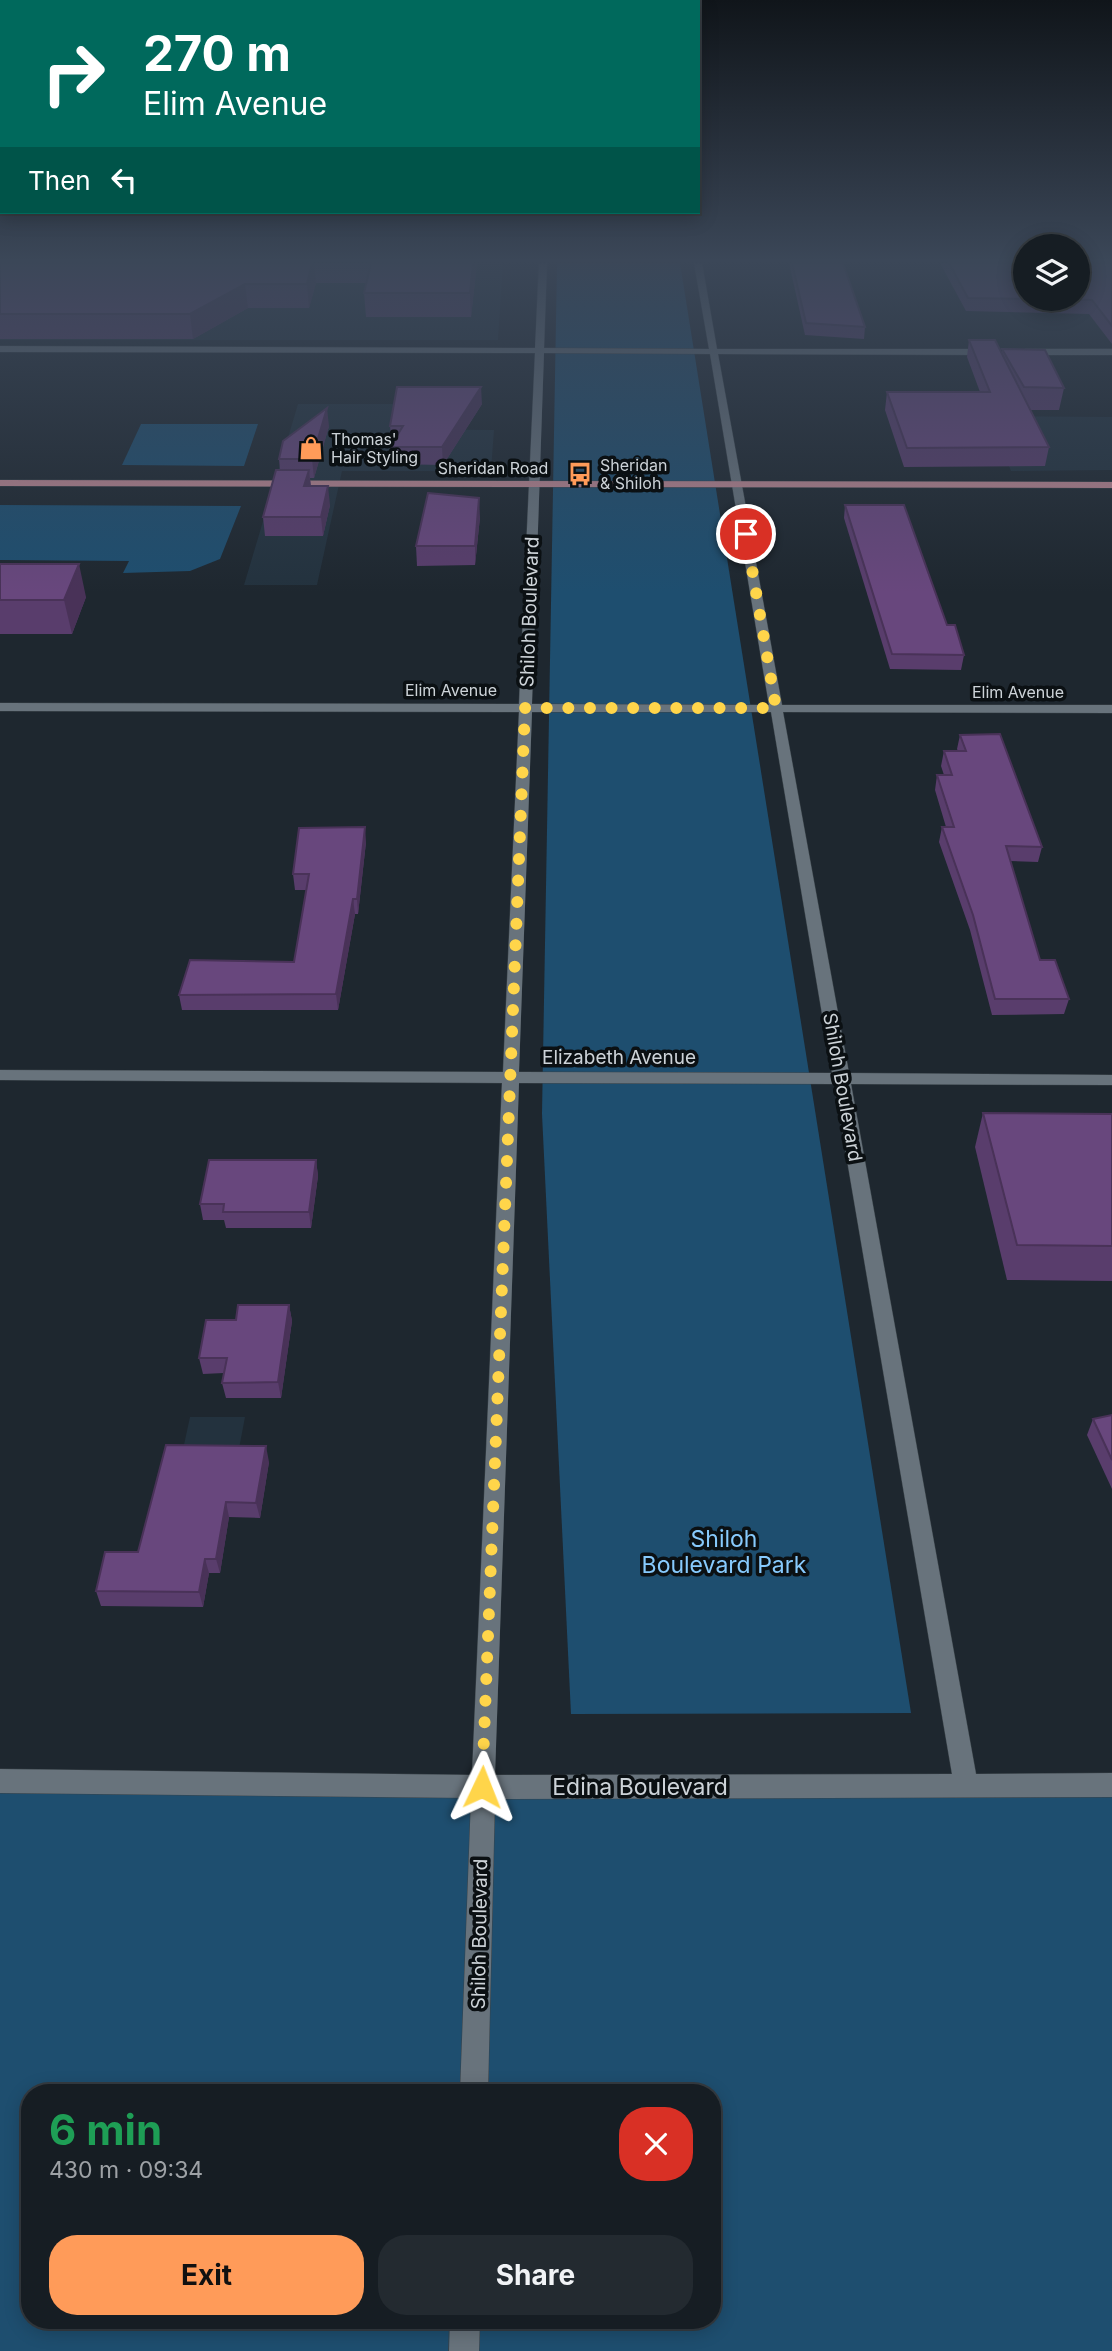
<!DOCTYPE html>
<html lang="en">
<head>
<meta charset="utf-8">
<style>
	body { margin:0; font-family:Inter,sans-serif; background:#232a30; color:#f1f3f6; height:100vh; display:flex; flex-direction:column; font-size:26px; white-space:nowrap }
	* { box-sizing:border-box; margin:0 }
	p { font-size:23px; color:#9ea2a6 }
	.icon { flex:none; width:38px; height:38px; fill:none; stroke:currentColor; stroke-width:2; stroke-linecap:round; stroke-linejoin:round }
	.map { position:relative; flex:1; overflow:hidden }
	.side { position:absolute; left:21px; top:2084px; width:700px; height:245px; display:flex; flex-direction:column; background:#161d23; border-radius:28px; box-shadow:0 4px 18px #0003,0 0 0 2px #353b41 }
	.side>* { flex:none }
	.guide { position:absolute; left:0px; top:0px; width:700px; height:214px; box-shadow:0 4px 18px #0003,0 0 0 2px #353b41; background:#00695c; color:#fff; overflow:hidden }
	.controls { position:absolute; left:1013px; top:234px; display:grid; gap:14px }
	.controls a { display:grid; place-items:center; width:77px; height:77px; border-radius:50%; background:#161d23; box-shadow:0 4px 18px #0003,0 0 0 2px #353b41; font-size:35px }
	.pin { position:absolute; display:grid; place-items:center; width:60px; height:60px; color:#fff; margin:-30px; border:4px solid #fff; border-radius:50%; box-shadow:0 2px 7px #0007 }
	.me { position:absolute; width:77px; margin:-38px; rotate:2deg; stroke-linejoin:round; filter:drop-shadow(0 0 5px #0008) }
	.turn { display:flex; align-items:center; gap:24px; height:147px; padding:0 28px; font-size:32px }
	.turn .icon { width:91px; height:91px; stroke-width:2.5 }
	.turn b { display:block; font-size:49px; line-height:60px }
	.then { display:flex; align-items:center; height:66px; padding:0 28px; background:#0003; gap:14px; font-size:26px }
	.round { display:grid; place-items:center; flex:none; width:74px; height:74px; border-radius:28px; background:#232a30 }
	.headline { display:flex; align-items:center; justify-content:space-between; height:119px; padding:0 28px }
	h1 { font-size:42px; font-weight:700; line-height:52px; color:#1e9e55 }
	.primary-button { display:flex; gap:14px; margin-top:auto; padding:14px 28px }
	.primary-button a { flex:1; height:80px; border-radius:28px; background:#ff9b59; color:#111; font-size:28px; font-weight:700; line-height:80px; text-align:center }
	.primary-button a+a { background:#232a30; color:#f1f3f6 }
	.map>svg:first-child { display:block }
	.built { fill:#23323e }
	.green { fill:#1e4e6f; fill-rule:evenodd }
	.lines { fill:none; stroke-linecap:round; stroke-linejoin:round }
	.street-casing { stroke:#3a4349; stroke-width:1 }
	.primary-casing { stroke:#3a4349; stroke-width:1 }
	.street { fill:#68737c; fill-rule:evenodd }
	.primary { fill:#bd8792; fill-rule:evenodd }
	.wall { fill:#593d6c }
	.shaded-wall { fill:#493258 }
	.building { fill:#68477d; stroke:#493258; stroke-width:2 }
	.route { stroke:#ffd54a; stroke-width:12; stroke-dasharray:0 21.6 }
	.labels { text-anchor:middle; stroke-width:7; stroke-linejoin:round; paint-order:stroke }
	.far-poi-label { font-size:16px; fill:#cdd3d8; stroke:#0b1013; text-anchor:start }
	.far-street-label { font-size:16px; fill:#cdd3d8; stroke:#0b1013 }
	.street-label { font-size:19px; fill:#cdd3d8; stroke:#0b1013 }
	.near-park-label { font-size:23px; fill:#87cafd; stroke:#0b1013 }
	.near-street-label { font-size:23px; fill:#cdd3d8; stroke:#0b1013 }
</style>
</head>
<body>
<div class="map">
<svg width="1112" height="2351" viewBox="0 0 1112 2351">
	<rect width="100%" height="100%" fill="#1e272f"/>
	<!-- built -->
	<g class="built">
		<path d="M0,263H503L498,340H0Z"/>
		<path d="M298,404H395L392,429L494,430L491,471H342L317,585H244Z"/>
		<path d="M988,416L1112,417V470L1011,471Z"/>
		<path d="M190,1417H245L238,1454H182Z"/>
	</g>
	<!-- green -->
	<g class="green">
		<path d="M557,263H680L911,1713L571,1714L542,1114Z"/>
		<path d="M141,424H258L244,466L122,465Z"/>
		<path d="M0,505L241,506L220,559L190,571L123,573L129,561L0,560Z"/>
		<path d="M0,1781L1112,1785V2351H0ZM30,2093H712V2320H30Z"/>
	</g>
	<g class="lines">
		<!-- street casing -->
		<g class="street-casing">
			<g id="street">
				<path d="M539,263H547L544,348L709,349L694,263H702L717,349H990L994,352L990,355L718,354L782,705H1112V713L783,712L849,1073L1112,1075V1085L851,1084L976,1774L1112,1773V1797L495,1799L488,2093H460L471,1798L0,1793V1769L472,1775L502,1083L0,1080V1070L503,1072L519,712L0,711V703L519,704L535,353L0,352V346L535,348ZM544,353L710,354L769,705L532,704ZM532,712H771L832,1073L519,1072ZM519,1083L834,1084L952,1774L495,1775Z"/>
				<path d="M1112,349V355H1025L1021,352L1025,349Z"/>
				<path d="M450,2320H480L479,2351H449Z"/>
			</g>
		</g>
		<!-- primary casing -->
		<g class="primary-casing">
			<path id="primary" d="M0,480L1112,482V488L0,486Z"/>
		</g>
		<!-- street -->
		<use href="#street" class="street"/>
		<!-- primary -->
		<use href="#primary" class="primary"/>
	</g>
	<!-- wall -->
	<g class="wall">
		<path d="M0,263H477L471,317H366L364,293L367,283H316L309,308H248L193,339H0Z"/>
		<path d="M789,263H843L865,327L864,339L805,335Z"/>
		<path d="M940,263H1026V299H1078L1112,263V344L1089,314L966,311Z"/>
		<path d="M969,340L1002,353V349L1064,388L1059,410H1030L1049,447L1045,466L904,467L885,410L887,392H980L967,357Z"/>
		<path d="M482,404L443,465L391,464L390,447L392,444L390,426Z"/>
		<path d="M329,426L314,478H310L311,486L330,505L323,536H265L263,517L280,470L279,459Z"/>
		<path d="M845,505L947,625L964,655L961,670L890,669L844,518Z"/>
		<path d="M480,517L475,565L417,566L416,546Z"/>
		<path d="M0,564L86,597L72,634H0Z"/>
		<path d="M960,735L1042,847L1038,862L1010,861L1040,960L1069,999L1064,1014L992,1015L970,930L939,842L942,827H946L935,790L937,775H944L941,766L944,751H958L957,749Z"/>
		<path d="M366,842L358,914H355L338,1010H182L179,995L294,962L306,890H295L293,874Z"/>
		<path d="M983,1113L1112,1114V1281L1007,1280L975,1147Z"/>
		<path d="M316,1160L318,1176L311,1228H226L224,1220H203L200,1204Z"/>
		<path d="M289,1305L292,1321L281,1398H226L222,1383L224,1373L203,1374L199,1358L236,1320Z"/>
		<path d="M1112,1415V1489L1087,1435L1093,1419Z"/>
		<path d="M269,1462L260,1518L229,1517L220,1573H209L203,1607L101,1606L96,1591L138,1552Z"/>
	</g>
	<!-- shaded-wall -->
	<g class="shaded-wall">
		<path d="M312,263H314L316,283L309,308L307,284Z"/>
		<path d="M473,263H477L471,317L470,293Z"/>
		<path d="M245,284L248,308L193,339L190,314Z"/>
		<path d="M481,387L482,404L443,465L442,447Z"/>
		<path d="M327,408L329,426L314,478L312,459Z"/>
		<path d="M309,470L311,489L304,486Z"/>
		<path d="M328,486L330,505L323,536L321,517Z"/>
		<path d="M479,498L480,517L475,565V546Z"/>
		<path d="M79,564L86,597L72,634L64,600Z"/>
		<path d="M365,827L366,842L358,914L357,899Z"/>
		<path d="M353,899L355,914L338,1010L336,994Z"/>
		<path d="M316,1160L318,1176L311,1228L309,1212Z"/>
		<path d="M289,1305L292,1321L281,1398L278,1382Z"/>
		<path d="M266,1446L269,1462L260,1518L256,1503Z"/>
		<path d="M226,1502L229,1517L220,1573L216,1559Z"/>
		<path d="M205,1559L209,1573L203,1607L199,1592Z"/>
	</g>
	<!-- building -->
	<g class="building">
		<path d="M0,263H312L307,284H245L190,314H0Z"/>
		<path d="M371,263H473L470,293H364Z"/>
		<path d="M792,263H843L865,327L806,323Z"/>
		<path d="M949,263H1026V299L968,298Z"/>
		<path d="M1078,263H1112V326L1092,300L1062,299H1078Z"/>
		<path d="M969,340H995L1049,447L907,448L887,392H990Z"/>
		<path d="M1002,349L1045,350L1064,388L1024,387Z"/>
		<path d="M397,387H481L442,447H390L403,426H390Z"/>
		<path d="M327,408L312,459H279L283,441Z"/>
		<path d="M276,470H309L304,486H328L321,517H263Z"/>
		<path d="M428,493L479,498L475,546H416Z"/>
		<path d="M845,505H904L947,625H955L964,655L892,654Z"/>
		<path d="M0,564H79L64,600H0Z"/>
		<path d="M1000,734L1042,847L1006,846L1040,960H1055L1069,999H995L973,915L942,827H954L937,775H952L944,751H966L960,735Z"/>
		<path d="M365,827L357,899H353L336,994L179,995L190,960L294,962L309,874H293L299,828Z"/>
		<path d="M983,1113L1112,1114V1246L1017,1245Z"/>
		<path d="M209,1160H316L309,1212H223L224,1204H200Z"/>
		<path d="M238,1305H289L278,1382L222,1383L227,1358H199L206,1320H236Z"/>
		<path d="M1112,1415V1460L1093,1419Z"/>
		<path d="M166,1445L266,1446L256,1503L226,1502L216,1559H205L199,1592L96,1591L105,1552H138Z"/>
	</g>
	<!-- sky -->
	<linearGradient id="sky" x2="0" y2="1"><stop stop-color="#10151a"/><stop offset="0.44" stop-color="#3b4758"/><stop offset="1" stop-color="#3b4758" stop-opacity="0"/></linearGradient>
	<rect width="1112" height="592" fill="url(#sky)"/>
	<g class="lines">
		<!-- route -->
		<path class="route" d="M482,1787L525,708H776L746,534"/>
	</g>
	<!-- icons -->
	<defs>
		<g id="shop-bare" transform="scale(1.89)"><path d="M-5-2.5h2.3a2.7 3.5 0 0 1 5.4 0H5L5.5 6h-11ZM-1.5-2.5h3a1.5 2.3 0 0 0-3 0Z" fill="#ff9b59" stroke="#0b1013" stroke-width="2.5" paint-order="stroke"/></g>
		<g id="bus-bare" transform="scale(1.89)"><path d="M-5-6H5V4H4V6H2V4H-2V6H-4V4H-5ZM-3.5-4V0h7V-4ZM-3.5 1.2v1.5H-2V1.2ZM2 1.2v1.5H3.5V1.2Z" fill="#ff9b59" stroke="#0b1013" stroke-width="2.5" paint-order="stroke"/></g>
	</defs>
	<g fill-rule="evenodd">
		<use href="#shop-bare" x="311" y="448"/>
		<use href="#bus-bare" x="580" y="474"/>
	</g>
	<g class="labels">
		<!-- far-poi labels -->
		<g class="far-poi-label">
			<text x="331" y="445">Thomas'<tspan x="331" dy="18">Hair Styling</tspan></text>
			<text x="600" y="471">Sheridan<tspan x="600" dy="18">&amp; Shiloh</tspan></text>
		</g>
		<!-- far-street labels -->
		<g class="far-street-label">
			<text x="493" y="474">Sheridan Road</text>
			<text x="451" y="696">Elim Avenue</text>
			<text x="1018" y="698">Elim Avenue</text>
		</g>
		<!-- street labels -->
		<g class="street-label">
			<text transform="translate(529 612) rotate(-88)" y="7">Shiloh Boulevard</text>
			<text x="619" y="1064">Elizabeth Avenue</text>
			<text transform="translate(843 1087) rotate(80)" y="7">Shiloh Boulevard</text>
			<text transform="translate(479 1934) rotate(-89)" y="7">Shiloh Boulevard</text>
		</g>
		<!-- near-park labels -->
		<g class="near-park-label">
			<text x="724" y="1547">Shiloh<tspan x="724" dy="26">Boulevard Park</tspan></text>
		</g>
		<!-- near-street labels -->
		<g class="near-street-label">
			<text x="640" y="1795">Edina Boulevard</text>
		</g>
	</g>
</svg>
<div class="controls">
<a><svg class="icon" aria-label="layers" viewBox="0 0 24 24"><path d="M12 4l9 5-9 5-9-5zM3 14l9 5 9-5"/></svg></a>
</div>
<div class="pin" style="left:746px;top:534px;background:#d93025"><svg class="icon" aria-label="arrive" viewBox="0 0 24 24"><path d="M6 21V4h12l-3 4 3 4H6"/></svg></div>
<svg class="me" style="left:482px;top:1787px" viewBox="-20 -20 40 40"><path d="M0-17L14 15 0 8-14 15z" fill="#ffd54a" stroke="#fff" stroke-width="4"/></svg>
<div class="guide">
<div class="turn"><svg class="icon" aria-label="right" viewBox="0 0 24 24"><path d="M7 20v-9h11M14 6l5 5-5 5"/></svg><div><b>270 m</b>Elim Avenue</div></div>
<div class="then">Then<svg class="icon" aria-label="left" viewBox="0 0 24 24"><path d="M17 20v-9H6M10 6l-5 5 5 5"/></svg></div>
</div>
<section class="side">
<div class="headline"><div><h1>6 min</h1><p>430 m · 09:34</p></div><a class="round" style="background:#d93025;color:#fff"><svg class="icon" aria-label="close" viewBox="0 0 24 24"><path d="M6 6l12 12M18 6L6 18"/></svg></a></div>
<div class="primary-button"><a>Exit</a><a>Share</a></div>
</section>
</div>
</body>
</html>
